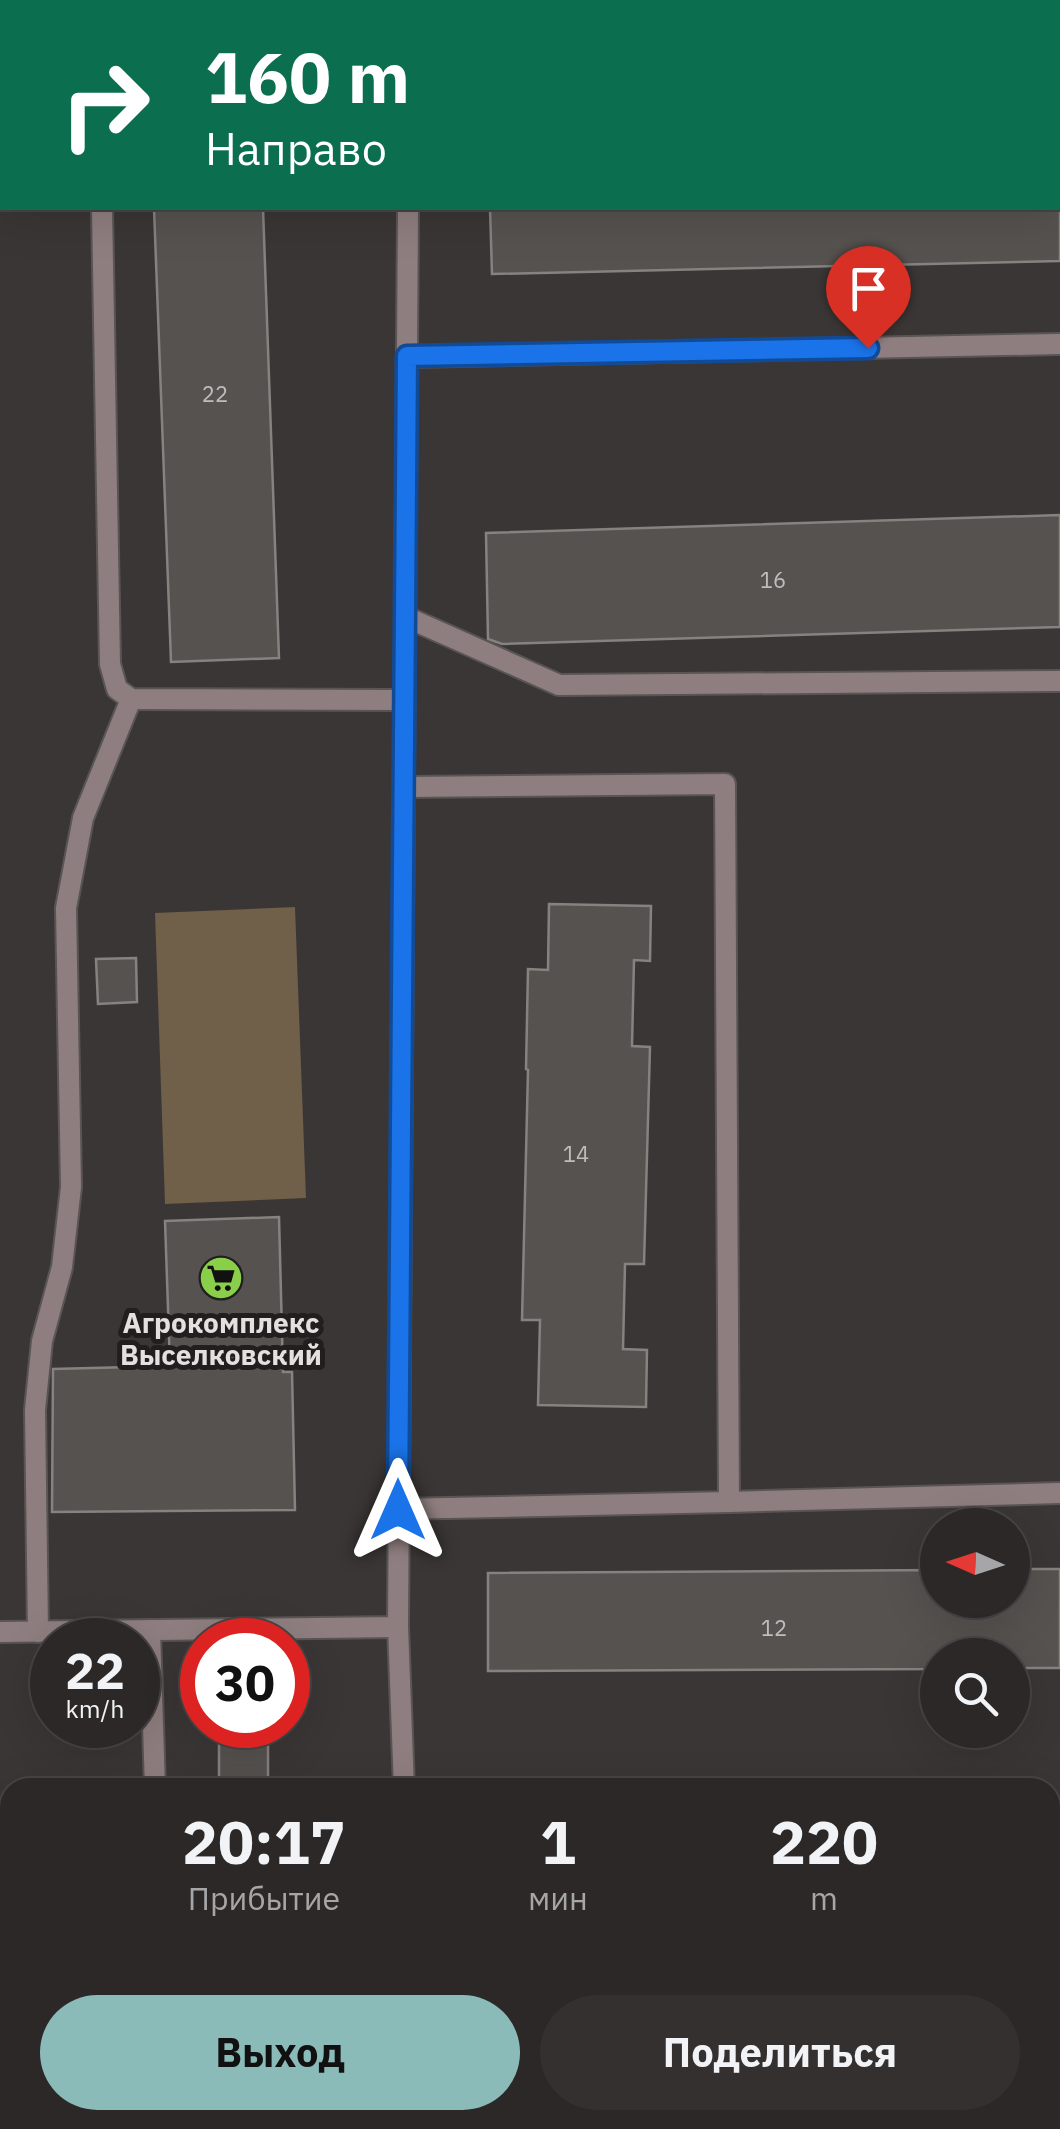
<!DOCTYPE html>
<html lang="ru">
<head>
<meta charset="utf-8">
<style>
	body { margin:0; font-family:"IBM Plex Sans",sans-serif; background:#343030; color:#f1f3f6; height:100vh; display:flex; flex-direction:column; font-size:38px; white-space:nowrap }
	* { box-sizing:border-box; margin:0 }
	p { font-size:32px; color:#a6a6a8 }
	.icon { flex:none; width:55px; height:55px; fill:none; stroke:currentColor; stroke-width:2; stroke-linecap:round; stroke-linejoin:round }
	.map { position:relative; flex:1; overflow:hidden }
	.sheet { position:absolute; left:0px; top:1778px; width:1060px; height:352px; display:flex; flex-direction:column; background:#2c2828; border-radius:30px 30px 0 0; box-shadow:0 10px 40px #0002,0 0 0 2px #484445 }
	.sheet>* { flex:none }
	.guide { position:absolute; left:0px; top:0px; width:1060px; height:210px; box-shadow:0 10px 40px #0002,0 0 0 2px #484445; background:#0b6e4f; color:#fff; overflow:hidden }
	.needle { width:65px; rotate:273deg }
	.controls { position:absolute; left:920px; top:1508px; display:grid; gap:20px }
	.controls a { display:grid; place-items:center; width:110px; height:110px; border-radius:50%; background:#2c2828; box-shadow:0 10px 40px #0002,0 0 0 2px #484445; font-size:50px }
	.speed { position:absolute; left:30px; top:1618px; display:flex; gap:20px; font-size:50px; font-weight:700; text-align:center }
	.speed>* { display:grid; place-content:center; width:130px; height:130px; border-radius:50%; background:#2c2828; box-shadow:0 10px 40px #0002,0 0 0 2px #484445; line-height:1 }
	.speed small { font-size:25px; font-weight:400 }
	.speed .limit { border:15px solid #d22; background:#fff; color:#111 }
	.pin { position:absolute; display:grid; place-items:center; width:85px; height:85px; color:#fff; margin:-102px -42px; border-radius:50% 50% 50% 0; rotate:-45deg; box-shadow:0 0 10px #0007 }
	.pin .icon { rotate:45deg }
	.me { position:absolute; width:110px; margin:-55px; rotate:0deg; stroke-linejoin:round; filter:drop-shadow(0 0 8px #0008) }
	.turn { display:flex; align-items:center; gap:35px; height:210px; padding:0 40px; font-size:45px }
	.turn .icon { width:130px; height:130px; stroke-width:2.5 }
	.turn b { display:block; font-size:70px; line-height:85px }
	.eta { display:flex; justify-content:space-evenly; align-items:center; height:170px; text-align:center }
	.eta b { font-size:60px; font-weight:700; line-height:70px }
	.button { display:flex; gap:20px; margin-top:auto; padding:20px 40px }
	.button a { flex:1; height:115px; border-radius:60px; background:#8bbbb9; color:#111; font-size:40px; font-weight:700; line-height:115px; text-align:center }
	.button a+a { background:#343030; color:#f1f3f6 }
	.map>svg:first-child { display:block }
	.green { fill:#705f49 }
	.building { fill:#55524f; stroke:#868280; stroke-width:2.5 }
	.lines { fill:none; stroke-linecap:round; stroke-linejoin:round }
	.lane-casing { stroke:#585554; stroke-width:24 }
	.street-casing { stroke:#585554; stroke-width:24 }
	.lane { stroke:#8f7e7f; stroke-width:20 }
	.street { stroke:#8f7e7f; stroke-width:20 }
	.route-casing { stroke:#114b97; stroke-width:25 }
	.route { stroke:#1a73e8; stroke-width:18 }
	.labels { text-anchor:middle; stroke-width:10; stroke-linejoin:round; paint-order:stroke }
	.number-label { font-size:22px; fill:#c0bcbb }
	.poi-label { font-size:28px; font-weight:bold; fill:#e3e0df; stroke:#201e1e }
</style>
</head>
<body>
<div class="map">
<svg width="1060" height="2129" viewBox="0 0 1060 2129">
	<rect width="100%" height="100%" fill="#3a3635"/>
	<!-- green -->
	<path class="green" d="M295,907L306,1198L165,1204L155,913Z"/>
	<!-- building -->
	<g class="building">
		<path d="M154,208H263L279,658L171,662Z"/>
		<path d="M490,208H1060V261L492,274Z"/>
		<path d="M1060,515V627L502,644L488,639L486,533Z"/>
		<path d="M549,904L651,906L650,961L634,960L632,1046L650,1047L644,1264H625L623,1349L647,1350L646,1407L538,1405L540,1320H522L528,1070L526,1069L528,969L548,970Z"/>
		<path d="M136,958L137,1002L98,1004L96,959Z"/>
		<path d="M279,1217L283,1372H292L295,1510L52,1512L53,1369L170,1366L165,1221Z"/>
		<path d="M1012,1569H1060V1668H1012V1655H938V1669L488,1671V1573L938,1570V1600H1012Z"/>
		<rect x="219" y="1725" width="49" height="63"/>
	</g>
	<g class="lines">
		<!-- lane casing -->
		<g class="lane-casing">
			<g id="lane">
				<path d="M0,22H2"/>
				<path d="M1058,66H1060"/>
				<path d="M102,208L110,664L117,689L131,699L404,700"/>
				<path d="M407,357L1060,344"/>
				<path d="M406,617L559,685L1060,681"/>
				<path d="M729,1502L1060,1493"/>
				<path d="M398,1509L729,1502L725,784L404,787"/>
				<path d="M150,1630L155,1788"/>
				<path d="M38,1632L35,1410L42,1341L62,1267L71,1187L66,908L83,818L131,699"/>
				<path d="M1050,2089L1060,2088"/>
				<path d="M165,2120L166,2129"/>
				<path d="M631,2120L632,2129"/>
			</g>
		</g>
		<!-- street casing -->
		<g class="street-casing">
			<g id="street">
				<path d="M409,0V2"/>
				<path d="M398,1627L404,1788"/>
				<path d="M0,1632L398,1627L408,208"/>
				<path d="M417,2120V2129"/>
			</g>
		</g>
		<!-- lane -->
		<use href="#lane" class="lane"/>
		<!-- street -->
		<use href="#street" class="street"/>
	</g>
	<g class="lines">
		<!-- route casing -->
		<g class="route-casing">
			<path id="route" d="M398,1510L407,356L868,348"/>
		</g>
		<!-- route -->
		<use href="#route" class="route"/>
	</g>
	<!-- icons -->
	<defs>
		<g id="supermarket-disc" transform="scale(2.25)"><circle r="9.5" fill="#89cf49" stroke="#201e1e"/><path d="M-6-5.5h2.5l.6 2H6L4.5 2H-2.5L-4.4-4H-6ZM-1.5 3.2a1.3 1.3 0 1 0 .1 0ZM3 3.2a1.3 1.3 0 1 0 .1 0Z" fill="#111"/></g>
	</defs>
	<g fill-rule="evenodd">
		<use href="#supermarket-disc" x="221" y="1278"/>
	</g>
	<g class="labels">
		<!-- number labels -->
		<g class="number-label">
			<text x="215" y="402">22</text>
			<text x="773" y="588">16</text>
			<text x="576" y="1162">14</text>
			<text x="774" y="1636">12</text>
		</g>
		<!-- poi labels -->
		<g class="poi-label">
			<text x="221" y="1333">Агрокомплекс<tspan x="221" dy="32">Выселковский</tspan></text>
		</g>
	</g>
</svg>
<div class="controls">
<a><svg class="needle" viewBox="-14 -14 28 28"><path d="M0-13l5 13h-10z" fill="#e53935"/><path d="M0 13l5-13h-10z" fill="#a6a6a8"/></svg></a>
<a><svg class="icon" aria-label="search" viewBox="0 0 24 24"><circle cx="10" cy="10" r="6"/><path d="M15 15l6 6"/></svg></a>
</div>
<div class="speed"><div>22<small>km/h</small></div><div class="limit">30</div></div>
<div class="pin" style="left:868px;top:348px;background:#d93025"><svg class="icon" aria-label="arrive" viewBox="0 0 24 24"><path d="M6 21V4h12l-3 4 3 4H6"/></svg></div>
<svg class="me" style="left:398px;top:1510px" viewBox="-20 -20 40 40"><path d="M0-17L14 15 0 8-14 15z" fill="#1a73e8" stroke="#fff" stroke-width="4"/></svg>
<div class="guide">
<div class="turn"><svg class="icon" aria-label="right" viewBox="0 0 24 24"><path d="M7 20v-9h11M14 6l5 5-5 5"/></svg><div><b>160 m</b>Направо</div></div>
</div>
<section class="sheet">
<div class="eta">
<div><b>20:17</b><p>Прибытие</p></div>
<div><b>1</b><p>мин</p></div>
<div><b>220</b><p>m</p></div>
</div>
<div class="button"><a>Выход</a><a>Поделиться</a></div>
</section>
</div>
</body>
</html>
